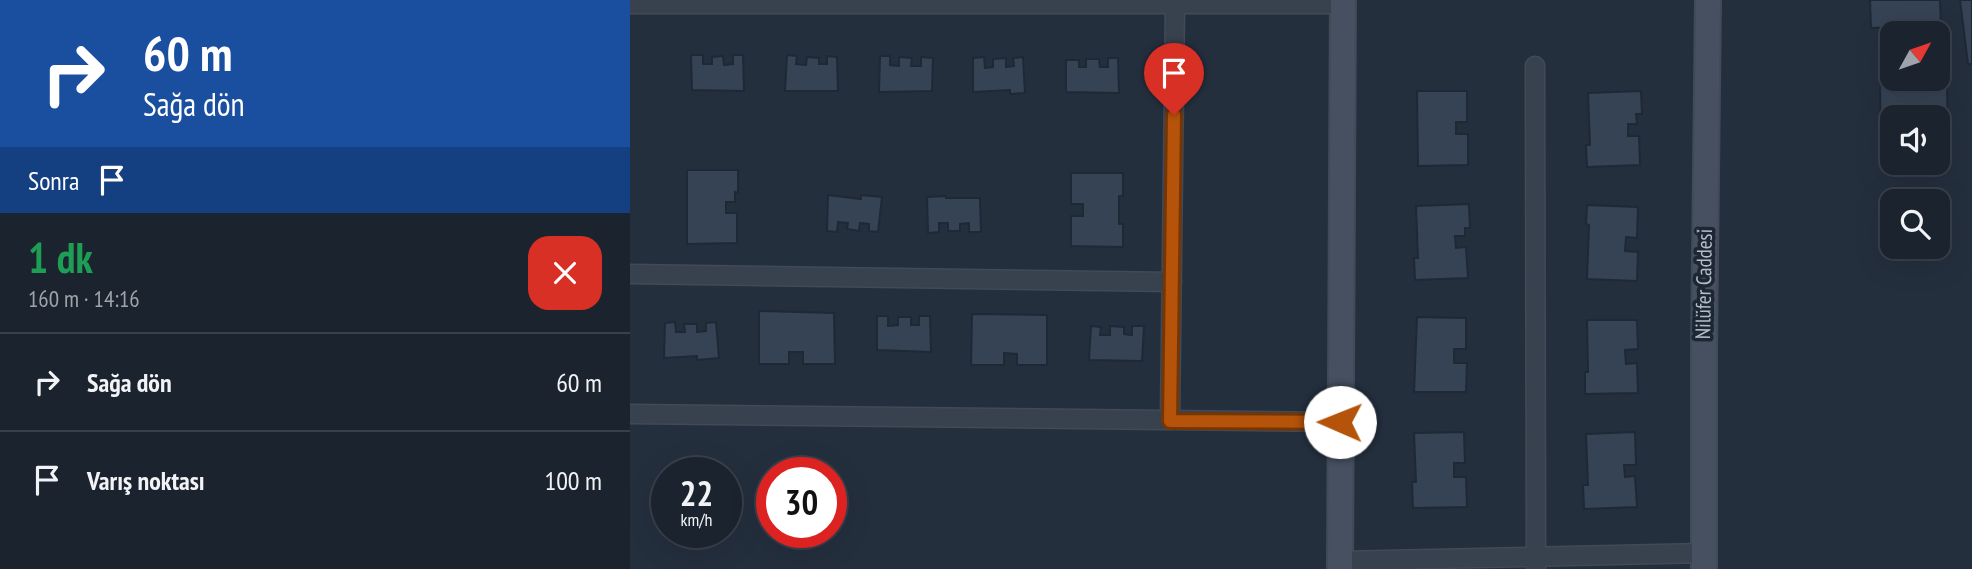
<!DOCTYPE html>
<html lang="tr">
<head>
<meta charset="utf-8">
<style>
	body { margin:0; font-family:"PT Sans Narrow",sans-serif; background:#242b36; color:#f1f3f6; height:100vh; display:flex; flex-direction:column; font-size:26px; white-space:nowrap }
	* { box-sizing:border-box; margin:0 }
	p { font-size:23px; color:#a0a4aa }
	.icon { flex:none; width:38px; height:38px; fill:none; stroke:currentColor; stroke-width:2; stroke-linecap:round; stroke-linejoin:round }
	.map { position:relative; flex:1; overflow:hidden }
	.panel { display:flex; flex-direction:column; background:#1b232e; width:630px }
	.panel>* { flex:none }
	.hud { background:#1a4fa0; color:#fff; overflow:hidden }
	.needle { width:46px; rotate:50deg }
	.fabs { position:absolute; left:1250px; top:21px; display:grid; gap:14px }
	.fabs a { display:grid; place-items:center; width:70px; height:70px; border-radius:14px; background:#1b232e; box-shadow:0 7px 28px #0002,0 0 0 2px #39404a; font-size:35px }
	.speed { position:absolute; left:21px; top:457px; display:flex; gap:14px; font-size:35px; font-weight:700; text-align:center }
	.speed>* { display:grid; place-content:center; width:91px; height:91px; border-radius:50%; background:#1b232e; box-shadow:0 7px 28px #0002,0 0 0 2px #39404a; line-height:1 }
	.speed small { font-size:18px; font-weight:400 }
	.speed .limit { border:10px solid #d22; background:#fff; color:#111 }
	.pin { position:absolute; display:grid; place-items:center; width:60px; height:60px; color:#fff; margin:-72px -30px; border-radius:50% 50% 50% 0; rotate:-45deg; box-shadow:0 0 7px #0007 }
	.pin .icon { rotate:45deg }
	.me { position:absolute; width:77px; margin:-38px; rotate:271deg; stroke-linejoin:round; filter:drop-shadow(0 0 5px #0008) }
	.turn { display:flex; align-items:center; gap:24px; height:147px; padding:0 28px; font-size:32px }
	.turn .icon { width:91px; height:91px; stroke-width:2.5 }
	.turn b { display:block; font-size:49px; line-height:60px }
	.then { display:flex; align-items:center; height:66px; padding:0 28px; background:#0003; gap:14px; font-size:26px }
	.round { display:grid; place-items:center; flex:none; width:74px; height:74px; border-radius:21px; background:#242b36 }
	.overview { display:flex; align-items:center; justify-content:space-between; height:119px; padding:0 28px }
	h1 { font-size:42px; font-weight:800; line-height:52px; color:#1e9e55 }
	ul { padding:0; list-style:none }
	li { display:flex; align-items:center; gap:21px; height:98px; padding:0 28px; border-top:2px solid #39404a }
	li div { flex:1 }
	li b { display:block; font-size:26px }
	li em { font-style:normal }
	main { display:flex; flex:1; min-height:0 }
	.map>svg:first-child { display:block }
	.building { fill:#364354; stroke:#1f2835; stroke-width:2 }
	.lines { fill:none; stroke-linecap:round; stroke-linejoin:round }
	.street-casing { stroke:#414a57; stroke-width:21 }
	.secondary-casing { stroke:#414a57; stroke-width:28 }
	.street { stroke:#38414e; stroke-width:18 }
	.secondary { stroke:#465061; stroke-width:24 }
	.route-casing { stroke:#753606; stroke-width:18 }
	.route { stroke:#b45309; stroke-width:12 }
	.labels { text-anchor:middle; stroke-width:7; stroke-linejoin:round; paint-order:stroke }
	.street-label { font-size:21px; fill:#b4bcc9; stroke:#1d2633 }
</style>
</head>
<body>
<main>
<section class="panel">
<div class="hud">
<div class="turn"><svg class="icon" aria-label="right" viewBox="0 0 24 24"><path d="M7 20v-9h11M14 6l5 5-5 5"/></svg><div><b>60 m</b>Sağa dön</div></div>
<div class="then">Sonra<svg class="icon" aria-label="arrive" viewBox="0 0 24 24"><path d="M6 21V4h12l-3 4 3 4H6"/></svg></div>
</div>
<div class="overview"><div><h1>1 dk</h1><p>160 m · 14:16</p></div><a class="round" style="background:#d93025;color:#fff"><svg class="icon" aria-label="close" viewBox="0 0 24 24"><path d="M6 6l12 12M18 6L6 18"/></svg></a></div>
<ul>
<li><svg class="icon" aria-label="right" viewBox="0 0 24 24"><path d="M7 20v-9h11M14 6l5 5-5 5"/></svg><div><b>Sağa dön</b></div><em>60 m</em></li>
<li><svg class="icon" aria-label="arrive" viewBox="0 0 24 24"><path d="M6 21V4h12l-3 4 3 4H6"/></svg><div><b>Varış noktası</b></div><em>100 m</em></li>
</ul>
</section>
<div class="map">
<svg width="1342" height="569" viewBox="0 0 1342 569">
	<rect width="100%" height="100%" fill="#242f3e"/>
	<!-- building -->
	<g class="building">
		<path d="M1240,0H1310L1311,26L1241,28Z"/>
		<path d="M1330,0H1342V64H1338Z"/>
		<path d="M61,55H73V64H82V57L93,56L94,65L103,64V55H113L114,91L62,90Z"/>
		<path d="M157,55L167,56L166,64L176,65L177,57L189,58V64H197V56L207,57L208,91H155Z"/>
		<path d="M250,56H260V65L269,66V57L282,58L281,66H291V57L303,58L302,91L249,92Z"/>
		<path d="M354,57L355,68L363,67V59L376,58V67L384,66L383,58L393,57L395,93L380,94V90L343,92V58Z"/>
		<path d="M478,58H488L489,93L436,92V60H449V67H456V59H469L470,67H478Z"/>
		<path d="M1250,77L1307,79V77H1317L1318,157H1307V117H1262V158H1251Z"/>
		<path d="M787,91H837V122H826V134H838V165L788,166Z"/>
		<path d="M1011,91L1012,114H1006L1007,124H998V136H1009L1010,165L957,167L956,145H960L958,93Z"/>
		<path d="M57,170H108V193L105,192V202H96V213H107V243L57,244Z"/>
		<path d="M441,173H493V196H489V224H493V247L441,246V216H453V204H441Z"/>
		<path d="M198,195L231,199V195L252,197L248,232L239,231V224L230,223L229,231L217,229L218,223L208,222L207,232L197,231Z"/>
		<path d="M316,196V198H350L351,232H339V223L330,224V231H318V223H309V232L298,233L297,197Z"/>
		<path d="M839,204L840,228H835V236H825L826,248L836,247L838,278L785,280L784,258H788L786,206Z"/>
		<path d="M957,205L1008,207L1007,238L996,237L995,251L1008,252L1007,281L957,279L959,225L956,224Z"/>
		<path d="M129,311L204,313L205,364H173V352H159V364H129Z"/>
		<path d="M342,314L417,315V365H387V354L374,353V365H341Z"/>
		<path d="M247,316H258V326L268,325V317H281V325H289V316H300L301,352L247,350Z"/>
		<path d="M787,317L836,318V349H824V363H837L836,392H784Z"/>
		<path d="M957,320H1007L1008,349L995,350L996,364L1007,363L1008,393L955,394V372H958Z"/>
		<path d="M45,322L46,332H55L54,324H67V332L76,331V323L86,322L89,358L67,360V356L34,358L35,323Z"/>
		<path d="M461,326L471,327L470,335H480V326L494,327V334L502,335V326H514L512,361L459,360Z"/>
		<path d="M834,432L835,463H824V477H836L837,507L783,508L782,482H786L784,433Z"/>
		<path d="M1005,432L1006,465H994L995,477L1005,476L1007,507L954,509L953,485H958L956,434Z"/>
	</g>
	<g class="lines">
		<!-- street casing -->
		<g class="street-casing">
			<g id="street">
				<path d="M0,4H713"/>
				<path d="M905,66L906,569"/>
				<path d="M0,274L542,282"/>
				<path d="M0,414L711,422"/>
				<path d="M540,420L545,4"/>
				<path d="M710,561L1074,553"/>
			</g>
		</g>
		<!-- secondary casing -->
		<g class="secondary-casing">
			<g id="secondary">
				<path d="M710,569L713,0"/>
				<path d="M1074,569V348L1078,0"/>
			</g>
		</g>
		<!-- street -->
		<use href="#street" class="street"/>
		<!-- secondary -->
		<use href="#secondary" class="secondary"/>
	</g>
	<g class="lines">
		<!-- route casing -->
		<g class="route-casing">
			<path id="route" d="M544,115L540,421L710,422"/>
		</g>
		<!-- route -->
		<use href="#route" class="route"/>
	</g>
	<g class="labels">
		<!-- street labels -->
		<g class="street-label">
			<text transform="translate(1074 284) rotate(-89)" y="7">Nilüfer Caddesi</text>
		</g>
	</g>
</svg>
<div class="fabs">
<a><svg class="needle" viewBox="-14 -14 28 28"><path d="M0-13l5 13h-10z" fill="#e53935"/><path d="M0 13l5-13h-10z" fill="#a0a4aa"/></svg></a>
<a><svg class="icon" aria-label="sound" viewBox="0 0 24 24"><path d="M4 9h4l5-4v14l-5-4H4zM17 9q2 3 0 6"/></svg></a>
<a><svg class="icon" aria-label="search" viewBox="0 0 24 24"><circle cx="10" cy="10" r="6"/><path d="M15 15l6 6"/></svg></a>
</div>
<div class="speed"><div>22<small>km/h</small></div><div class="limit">30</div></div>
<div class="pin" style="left:544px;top:115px;background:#d93025"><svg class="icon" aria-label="arrive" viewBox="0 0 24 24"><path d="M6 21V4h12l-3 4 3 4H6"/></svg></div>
<svg class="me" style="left:710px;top:422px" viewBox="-20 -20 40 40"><circle r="19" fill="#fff"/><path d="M0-13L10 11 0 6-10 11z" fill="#b45309"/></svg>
</div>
</main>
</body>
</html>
